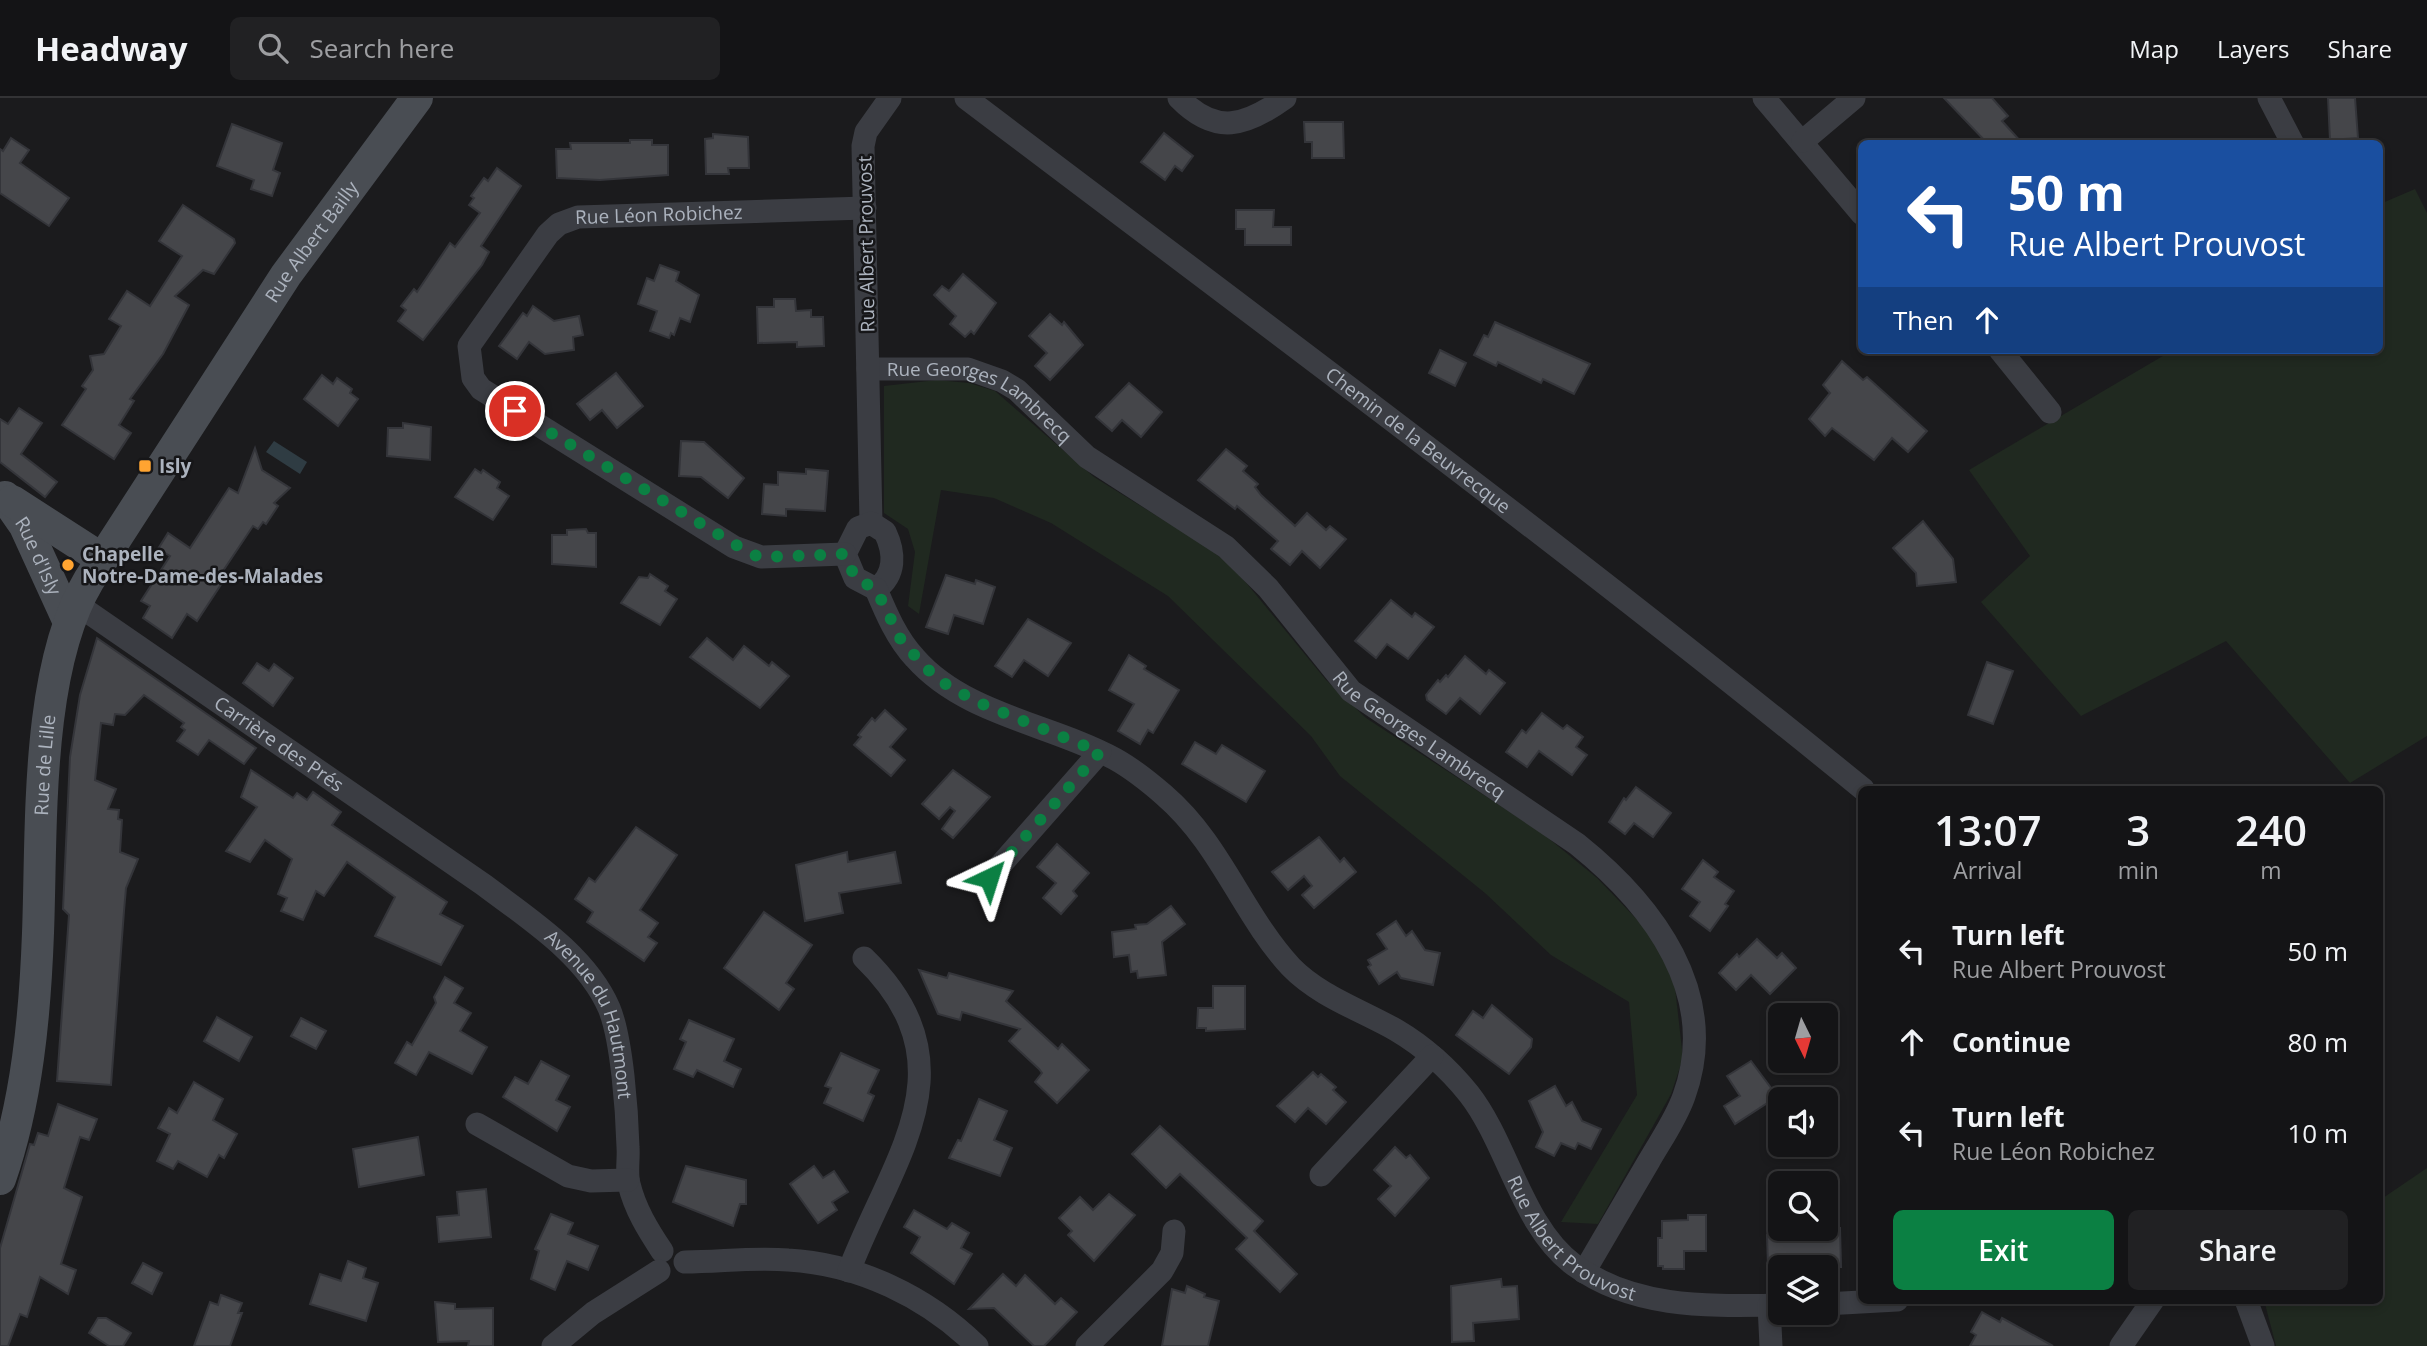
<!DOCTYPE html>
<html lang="en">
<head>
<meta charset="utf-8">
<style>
	body { margin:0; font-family:"Open Sans",sans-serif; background:#212123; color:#f1f3f6; height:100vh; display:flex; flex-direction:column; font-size:26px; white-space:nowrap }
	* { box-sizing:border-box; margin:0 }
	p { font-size:23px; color:#9d9ea1 }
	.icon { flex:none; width:38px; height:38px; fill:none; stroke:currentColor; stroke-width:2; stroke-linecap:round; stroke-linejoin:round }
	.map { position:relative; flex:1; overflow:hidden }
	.sheet { position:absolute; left:1858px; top:688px; width:525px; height:518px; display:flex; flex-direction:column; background:#141416; border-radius:10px; box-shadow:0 4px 10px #0003,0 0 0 2px #333335 }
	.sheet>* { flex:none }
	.banner { position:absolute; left:1858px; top:42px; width:525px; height:214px; border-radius:10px; box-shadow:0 4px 10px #0003,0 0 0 2px #333335; background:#1a4fa0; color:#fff; overflow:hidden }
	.needle { width:46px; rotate:175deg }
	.tools { position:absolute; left:1768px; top:905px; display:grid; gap:14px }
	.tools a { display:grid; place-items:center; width:70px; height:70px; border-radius:10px; background:#141416; box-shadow:0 4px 10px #0003,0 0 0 2px #333335; font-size:35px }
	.pin { position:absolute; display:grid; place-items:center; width:60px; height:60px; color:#fff; margin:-30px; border:4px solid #fff; border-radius:50%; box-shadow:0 2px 7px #0007 }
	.me { position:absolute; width:77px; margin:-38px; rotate:41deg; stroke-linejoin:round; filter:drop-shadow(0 0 5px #0008) }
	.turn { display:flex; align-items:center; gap:24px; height:147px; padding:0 35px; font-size:32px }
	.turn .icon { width:91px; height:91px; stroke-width:2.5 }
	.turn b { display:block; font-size:49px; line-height:60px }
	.then { display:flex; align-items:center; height:66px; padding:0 35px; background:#0003; gap:14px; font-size:26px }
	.eta { display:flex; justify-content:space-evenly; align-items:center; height:119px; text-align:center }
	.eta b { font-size:42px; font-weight:600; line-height:49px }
	.action { display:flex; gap:14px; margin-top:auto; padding:14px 35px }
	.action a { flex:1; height:80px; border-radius:10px; background:#0b8043; color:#fff; font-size:28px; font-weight:600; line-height:80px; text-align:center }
	.action a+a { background:#212123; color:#f1f3f6 }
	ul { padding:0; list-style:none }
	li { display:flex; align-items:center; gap:21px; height:91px; padding:0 35px }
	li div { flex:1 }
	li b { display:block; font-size:26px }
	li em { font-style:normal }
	header { display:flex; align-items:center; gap:42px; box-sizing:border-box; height:98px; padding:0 35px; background:#141416; border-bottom:2px solid #333335 }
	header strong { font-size:33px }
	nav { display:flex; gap:38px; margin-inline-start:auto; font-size:24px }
	.search { width:490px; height:63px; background:#212123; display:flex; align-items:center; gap:18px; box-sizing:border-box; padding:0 24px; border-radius:10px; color:#9d9ea1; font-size:26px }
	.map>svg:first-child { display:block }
	.green { fill:#202920 }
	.water { fill:#2f3c43 }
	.building { fill:#45464a; stroke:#34353a; stroke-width:2 }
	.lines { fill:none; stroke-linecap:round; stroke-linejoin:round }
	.street { stroke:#3b3d43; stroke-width:23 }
	.secondary { stroke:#494d53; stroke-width:32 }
	.route { stroke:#0b8043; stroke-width:12; stroke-dasharray:0 21.6 }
	.poi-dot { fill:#ffa431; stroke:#161618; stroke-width:2.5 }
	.labels { text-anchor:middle; stroke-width:5; stroke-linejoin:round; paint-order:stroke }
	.street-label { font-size:19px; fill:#acb3be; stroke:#161618 }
	.poi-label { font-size:19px; font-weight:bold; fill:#acb3be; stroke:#161618; text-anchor:start }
</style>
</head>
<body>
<header>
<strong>Headway</strong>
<div class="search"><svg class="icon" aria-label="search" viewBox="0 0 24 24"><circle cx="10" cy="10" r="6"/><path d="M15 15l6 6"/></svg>Search here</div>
<nav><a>Map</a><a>Layers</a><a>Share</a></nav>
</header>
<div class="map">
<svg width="2427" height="1248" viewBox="0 0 2427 1248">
	<rect width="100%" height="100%" fill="#1b1b1d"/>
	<!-- green -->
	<g class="green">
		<path d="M2415,91L2427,115V638L2350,685L2226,543L2081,618L1981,504L2030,458L1969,372L2173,252H2380V106Z"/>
		<path d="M937,282L969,285L995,293L1094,379L1204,447L1234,470L1326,582L1366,620L1542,735L1597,780L1649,834L1674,881L1683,960L1671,996L1598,1126L1561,1124L1637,997L1629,904L1551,857L1485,795L1340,678L1311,638L1168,498L1051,425L994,400L941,392L919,516L908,508L915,454L908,431L884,415V288Z"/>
		<path d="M2427,1070V1248H2276L2264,1202H2380V1102Z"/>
	</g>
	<!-- water -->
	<path class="water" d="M274,343L307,364L300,376L266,354Z"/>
	<!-- building -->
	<g class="building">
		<path d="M1944,0H1992L2008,18L2002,23L2023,46H1988Z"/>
		<path d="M2328,0H2355L2358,40L2330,42Z"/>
		<path d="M1304,24H1343L1344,60H1312V44H1305Z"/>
		<path d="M232,26L282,45L273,72L280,75L272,98L251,91L254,82L217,68Z"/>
		<path d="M1164,35L1193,58L1182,73L1175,68L1165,82L1141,64Z"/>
		<path d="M713,36L748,39L749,70H728L729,76H706L705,41L713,40Z"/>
		<path d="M11,40L29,52L20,65L69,100L49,128L0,95V51L3,53Z"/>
		<path d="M630,42H652V47H668V77L600,82L557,80L556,51H571L570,45H630Z"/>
		<path d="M497,70L521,88L481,148L489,154L482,167L423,242L398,223L406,212L401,208L414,191L417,194L450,145L455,149L480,115L469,107L474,100L471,98L484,80L488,83Z"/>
		<path d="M183,107L234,141L235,145L214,176L203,172L175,198L189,207L163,256L130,301L134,303L119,327L131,335L114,361L62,327L86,291L82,288L93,272L90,258L104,256L121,228L109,221L127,193L150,208L182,158L159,143Z"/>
		<path d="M1236,112H1274L1273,129H1291V147H1245V131H1236Z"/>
		<path d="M660,167L679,174L676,183L699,197L690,224L680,220L674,237L671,235L669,240L650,233L657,213L638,206L647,180L654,183Z"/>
		<path d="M963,176L996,205L974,236L971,233L965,239L950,226L956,218L934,197L942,188L949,193Z"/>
		<path d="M774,201H795L796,213L811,212V219H823L824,248L797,249V244L758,245L757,209H774Z"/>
		<path d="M533,208L554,223L579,218L583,237L573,239L574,252L545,256L529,244L517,261L499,248L523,215L527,218Z"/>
		<path d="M1050,216L1062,227L1064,224L1083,247L1050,282L1035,268L1047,255L1029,238Z"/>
		<path d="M1495,224L1590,266L1574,296L1543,281L1541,285L1498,264L1496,268L1474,257L1484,237L1488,239Z"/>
		<path d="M1440,252L1466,265L1455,288L1429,275Z"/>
		<path d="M1842,263L1863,282L1867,279L1927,333L1908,354L1892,340L1874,362L1832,330L1825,338L1809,321L1830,295L1823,287Z"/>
		<path d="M616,275L643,308L617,330L602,312L590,322L577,306Z"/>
		<path d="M322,277L333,286L337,280L352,291L350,295L358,301L338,328L304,301Z"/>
		<path d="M1129,285L1162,314L1141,339L1122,322L1112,333L1096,319Z"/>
		<path d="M19,310L42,325L21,356L57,384L45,399L0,364V321L8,326Z"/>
		<path d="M403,325L431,329L430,362L387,358L388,330H403Z"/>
		<path d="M681,343L704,344L744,380L728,400L701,379L679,378Z"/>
		<path d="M255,350L262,372L290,390L274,405L278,408L266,426L263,424L258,431L253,428L221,476L226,479L197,523L187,516L172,540L143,520L150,508L141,503L170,458L158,451L168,435L190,450L229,390L238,395Z"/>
		<path d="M1226,351L1247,368L1243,373L1258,386L1255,389L1261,397L1295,428L1307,415L1326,432L1330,428L1346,441L1320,470L1302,453L1290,467L1271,451L1278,443L1237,408L1235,411L1198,382Z"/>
		<path d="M475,371L481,375L483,372L500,384L497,390L509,398L493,422L455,399Z"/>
		<path d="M806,371L828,373L825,413L786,411V418L762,416L764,386L778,387V374L806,376Z"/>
		<path d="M1923,423L1953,461L1956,484L1917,488L1916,475L1893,450Z"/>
		<path d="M586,431L588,435H596V469L552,466V437H567V432Z"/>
		<path d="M650,476L668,488L665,493L677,501L660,527L621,505L639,479L648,480Z"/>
		<path d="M946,477L975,486L976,482L995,489L983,526L954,517L948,536L926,529Z"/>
		<path d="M1391,502L1412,519L1415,515L1434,529L1408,561L1387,546L1376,560L1355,543Z"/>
		<path d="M1028,521L1071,545L1048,578L1024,562L1012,579L995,568Z"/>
		<path d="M97,540L256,650L244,666L209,642L198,657L177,643L185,632L181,629L184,625L144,597L125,617L115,616L113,627L101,625L95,682L116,691L108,711L119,712L118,721L122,722L120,754L138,761L126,790L124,813L111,987L57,983L69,817L63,811L70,659L80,597Z"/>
		<path d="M707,540L733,562L744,548L769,568L772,564L789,578L760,610L690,559Z"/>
		<path d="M1129,557L1146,568L1144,571L1179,592L1153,635L1148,632L1140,646L1118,633L1134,606L1109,592Z"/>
		<path d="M1465,558L1486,576L1489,572L1505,585L1480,616L1460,600L1446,616L1427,602L1426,597L1438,582L1440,584L1446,577L1448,579Z"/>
		<path d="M1987,564L2013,573L1993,626L1968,617Z"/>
		<path d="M257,565L269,573L274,566L293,580L273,608L243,585Z"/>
		<path d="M885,612L906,631L890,649L905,662L891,678L854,647L861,639L858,637L872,620L875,623Z"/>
		<path d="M1542,615L1563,631L1567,627L1583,639L1576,649L1587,657L1572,677L1539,653L1527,669L1506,654L1522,632L1526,635Z"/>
		<path d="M1195,644L1216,656L1222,647L1265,673L1246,704L1182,666Z"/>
		<path d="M251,672L293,700L297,695L307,702L313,694L341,714L332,727L447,804L440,816L463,828L441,867L375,838L395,799L347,764L324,798L316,793L303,822L281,813L287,800L278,796L292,761L265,742L250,764L226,753L257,709L241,699Z"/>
		<path d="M953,672L990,699L953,740L942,731L955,713L950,709L939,721L922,706Z"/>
		<path d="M1636,689L1671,715L1653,739L1634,725L1625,736L1609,724L1624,700L1626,702Z"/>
		<path d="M636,729L677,757L640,812L658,825L648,839L657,845L644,863L587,824L593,814L575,801L589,780L595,784Z"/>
		<path d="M1319,739L1340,764L1344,760L1356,774L1314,810L1302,797L1312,788L1304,778L1288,792L1272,774Z"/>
		<path d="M1057,746L1089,775L1073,793L1077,798L1061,816L1043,800L1056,785L1037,769Z"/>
		<path d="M847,754L848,764L895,754L901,785L839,795L843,815L805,823L796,767Z"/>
		<path d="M1703,762L1718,774L1714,779L1734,793L1725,806L1728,808L1710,833L1690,818L1700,804L1682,791Z"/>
		<path d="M1171,808L1185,826L1162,844L1166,877L1138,880L1137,873L1131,874L1129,857L1114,859L1112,834L1136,831L1135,827L1147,826Z"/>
		<path d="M764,814L812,847L786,885L794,891L779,912L724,870Z"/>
		<path d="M1396,823L1406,838L1412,833L1425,852L1440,855L1433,887L1401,880L1397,874L1379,886L1368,869L1371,867L1368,862L1387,851L1377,836Z"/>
		<path d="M1757,841L1777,860L1782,855L1796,870L1770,896L1751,877L1736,892L1719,875L1737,856L1739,859Z"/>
		<path d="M919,872L947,880L949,875L1013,893L1006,903L1058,951L1062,946L1089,972L1057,1005L1035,984L1042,975L1039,971L1009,943L1020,931L962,914L960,922L938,916Z"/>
		<path d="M445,879L463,890L454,905L471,915L460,933L487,949L472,976L429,954L416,977L395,965L407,944L412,947L436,905L434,899Z"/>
		<path d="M1213,888H1245V931L1206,933V930H1197L1198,910H1213Z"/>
		<path d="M1492,907L1532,941L1531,949L1509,976L1456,937L1473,913L1483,920Z"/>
		<path d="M217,919L252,939L239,963L204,943Z"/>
		<path d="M301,920L326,933L316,951L291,938Z"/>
		<path d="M689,922L734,941L724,963L741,971L733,989L697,972L693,979L674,971L686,944L680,941Z"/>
		<path d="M841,955L879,972L868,995L874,998L863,1023L824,1005L831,990L825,988Z"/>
		<path d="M541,963L569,978L556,1002L570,1009L557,1033L503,999L515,979L528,986Z"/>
		<path d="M1751,963L1774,994L1775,1000L1735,1026L1724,1008L1740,998L1727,978Z"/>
		<path d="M1313,974L1318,979L1321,976L1336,989L1333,992L1346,1004L1326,1026L1308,1010L1295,1024L1277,1008Z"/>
		<path d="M194,984L223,1001L213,1022L237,1036L224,1060L219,1057L207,1079L178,1063L173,1071L157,1063L170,1036L158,1030L169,1010L177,1015Z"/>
		<path d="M1555,988L1566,1008L1572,1004L1582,1023L1601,1031L1591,1051L1578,1045L1575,1051L1561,1045L1554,1058L1536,1049L1543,1034L1529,1003Z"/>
		<path d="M979,1001L1007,1013L994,1042L1012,1050L1000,1078L949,1060L958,1042L961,1043Z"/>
		<path d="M58,1006L97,1021L89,1042L80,1039L64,1090L82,1099L61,1166L76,1172L68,1196L40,1179L27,1219L20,1216L8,1248H0V1150L30,1046L34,1047L38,1035L48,1038Z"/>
		<path d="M1160,1028L1263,1123L1254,1133L1297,1176L1280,1194L1236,1151L1247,1140L1196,1091L1180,1076L1166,1090L1132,1056Z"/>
		<path d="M418,1039L424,1077L359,1089L353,1051Z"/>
		<path d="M1395,1049L1406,1060L1410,1057L1429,1080L1395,1118L1378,1101L1391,1088L1374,1072Z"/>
		<path d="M686,1068L746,1082V1106H740L733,1128L673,1104Z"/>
		<path d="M814,1068L823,1080L834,1073L848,1094L832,1104L837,1112L818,1125L790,1086Z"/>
		<path d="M486,1091L491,1139L439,1144L437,1119L459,1117L457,1094Z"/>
		<path d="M1109,1096L1135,1117L1094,1163L1068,1137L1072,1133L1059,1120L1080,1099L1093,1112Z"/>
		<path d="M914,1112L947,1131L952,1125L969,1135L961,1150L972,1156L954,1186L911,1155L920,1139L904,1129Z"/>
		<path d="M551,1116L573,1125L568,1136L598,1148L588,1172L567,1163L555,1192L531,1181L539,1153L535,1151Z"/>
		<path d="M1688,1117H1706V1153H1684V1171H1663V1168H1658V1140H1662V1123L1688,1122Z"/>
		<path d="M1825,1130H1840L1841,1169L1768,1168L1767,1137L1817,1135V1131Z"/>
		<path d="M348,1163L366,1170L363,1180L378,1185L366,1223L310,1206L320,1176L341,1183Z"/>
		<path d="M143,1165L162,1175L152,1196L132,1185Z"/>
		<path d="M1003,1176L1016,1188L1025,1177L1055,1206L1061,1200L1077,1214L1044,1248H1034L994,1210L969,1211Z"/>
		<path d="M1501,1181L1502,1189L1517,1188L1519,1221L1473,1225L1474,1243L1452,1244L1451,1188Z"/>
		<path d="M1187,1188L1205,1196L1204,1199L1219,1203L1208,1248H1162L1172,1191L1185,1195Z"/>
		<path d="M221,1197L242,1205L238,1215H242L230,1248H194L210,1204L218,1207Z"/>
		<path d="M435,1204L455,1206V1211L493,1210V1248H468L469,1243L438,1244Z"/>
		<path d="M1982,1214L2000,1224L2002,1220L2053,1248H1970L1976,1237L1971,1234Z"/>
		<path d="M98,1220H106L131,1235L123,1248H109L89,1235Z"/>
	</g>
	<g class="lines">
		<!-- street -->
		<g class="street">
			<path id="s1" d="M966,0C1267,228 1571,453 1863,691"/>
			<path d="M1179,0C1216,38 1246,28 1285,0"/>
			<path d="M1764,0L1862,116"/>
			<path d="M2269,0L2293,46"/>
			<path d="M1803,43L1854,0"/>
			<path d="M2000,252L2050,314"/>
			<path id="s2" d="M868,271H968L1002,283L1017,292L1087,359L1226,449L1268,490L1351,593L1577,746C1653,807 1721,896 1684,998C1676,1021 1661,1042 1649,1063C1627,1100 1606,1137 1584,1174"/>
			<path d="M871,425L863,48L866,34L890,0"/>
			<path d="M871,425L885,434C895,455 896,477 876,491L855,480L845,456L858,430Z"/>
			<path id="s3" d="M845,456L761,459L734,449L481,291L473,280L469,248L548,136L559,126L578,119L865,110"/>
			<path id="s4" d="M876,491C886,515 897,541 915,560C965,617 1051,626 1115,661C1133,671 1149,684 1164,697C1221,746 1242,816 1291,869C1319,898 1361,912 1396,932C1423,948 1449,971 1469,996C1508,1046 1522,1129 1574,1167C1634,1211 1709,1208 1780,1207"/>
			<path id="s5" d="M75,505L484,787C529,821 586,857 609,910C622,941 627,1014 628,1049C629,1061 626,1074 629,1086C635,1111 648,1132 662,1153"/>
			<path d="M989,780L1100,654"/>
			<path d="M477,1026L568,1078L591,1083L628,1082"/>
			<path d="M1321,1077L1432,958"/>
			<path d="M685,1164C719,1164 754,1159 788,1162C859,1166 927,1199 977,1248"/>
			<path d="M849,1173C892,1060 975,968 864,860"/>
			<path d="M2246,1202L2263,1248"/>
			<path d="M1825,1206L1897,1202"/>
			<path d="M1769,1207L1771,1248"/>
			<path d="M553,1248L593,1215L659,1173"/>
			<path d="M1087,1248L1162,1173L1172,1155L1174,1133"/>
			<path d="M2121,1248L2153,1202"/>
		</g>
		<!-- secondary -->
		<g class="secondary">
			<path id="s6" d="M5,399L25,428L68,522"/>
			<path d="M12,403L102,461"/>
			<path id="s7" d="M0,1081C27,1004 35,917 38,835C42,731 35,572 89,482L286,177L417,0"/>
		</g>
	</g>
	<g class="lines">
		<!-- route -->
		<path class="route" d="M515,313L751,456L761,459L845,456L855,480L876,491L902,544L937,581L977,604L1100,654L989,780"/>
	</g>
	<!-- markers -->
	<g class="poi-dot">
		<rect x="138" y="361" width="14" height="14" rx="3.5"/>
		<circle cx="68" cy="467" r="7"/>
	</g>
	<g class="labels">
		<!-- street labels -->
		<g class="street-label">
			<text dy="7" stroke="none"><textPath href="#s3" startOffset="710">Rue Léon Robichez</textPath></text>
			<text dy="7" stroke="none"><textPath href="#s7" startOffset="1015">Rue Albert Bailly</textPath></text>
			<text transform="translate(866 146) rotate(-91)" y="7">Rue Albert Prouvost</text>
			<text dy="7" stroke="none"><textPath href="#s2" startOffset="122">Rue Georges Lambrecq</textPath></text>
			<text dy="7" stroke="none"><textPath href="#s1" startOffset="567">Chemin de la Beuvrecque</textPath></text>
			<text dy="7" stroke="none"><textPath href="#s6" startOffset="68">Rue d'Isly</textPath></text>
			<text dy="7" stroke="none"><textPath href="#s2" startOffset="688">Rue Georges Lambrecq</textPath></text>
			<text dy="7" stroke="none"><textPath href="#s5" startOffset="248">Carrière des Prés</textPath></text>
			<text dy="7" stroke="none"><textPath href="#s7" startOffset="418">Rue de Lille</textPath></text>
			<text dy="7" stroke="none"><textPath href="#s5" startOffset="672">Avenue du Hautmont</textPath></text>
			<text dy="7" stroke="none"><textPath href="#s4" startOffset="984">Rue Albert Prouvost</textPath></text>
		</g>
		<!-- poi labels -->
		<g class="poi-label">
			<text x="159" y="375">Isly</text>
			<text x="82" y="463">Chapelle<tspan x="82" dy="22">Notre-Dame-des-Malades</tspan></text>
		</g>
	</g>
</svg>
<div class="tools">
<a><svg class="needle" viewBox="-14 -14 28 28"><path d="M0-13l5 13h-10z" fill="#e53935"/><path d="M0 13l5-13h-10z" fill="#9d9ea1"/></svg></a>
<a><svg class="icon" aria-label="sound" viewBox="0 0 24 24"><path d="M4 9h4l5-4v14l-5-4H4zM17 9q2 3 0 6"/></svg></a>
<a><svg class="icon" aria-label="search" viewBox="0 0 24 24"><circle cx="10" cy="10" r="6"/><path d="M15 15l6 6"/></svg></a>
<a><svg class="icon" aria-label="layers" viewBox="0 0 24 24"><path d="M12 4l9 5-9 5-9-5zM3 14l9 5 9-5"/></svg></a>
</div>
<div class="pin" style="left:515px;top:313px;background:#d93025"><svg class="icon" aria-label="arrive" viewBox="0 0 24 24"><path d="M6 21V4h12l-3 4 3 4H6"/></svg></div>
<svg class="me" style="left:989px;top:780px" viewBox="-20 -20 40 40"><path d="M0-17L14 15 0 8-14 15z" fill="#0b8043" stroke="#fff" stroke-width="4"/></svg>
<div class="banner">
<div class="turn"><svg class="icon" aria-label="left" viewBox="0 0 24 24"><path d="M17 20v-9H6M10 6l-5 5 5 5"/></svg><div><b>50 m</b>Rue Albert Prouvost</div></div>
<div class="then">Then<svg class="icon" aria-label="ahead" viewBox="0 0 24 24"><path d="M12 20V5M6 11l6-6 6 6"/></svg></div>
</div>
<section class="sheet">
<div class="eta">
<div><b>13:07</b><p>Arrival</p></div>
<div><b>3</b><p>min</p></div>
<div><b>240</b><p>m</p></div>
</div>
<ul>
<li><svg class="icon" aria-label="left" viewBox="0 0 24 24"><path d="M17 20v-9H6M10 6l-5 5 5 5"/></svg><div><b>Turn left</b><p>Rue Albert Prouvost</p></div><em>50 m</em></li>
<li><svg class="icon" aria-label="ahead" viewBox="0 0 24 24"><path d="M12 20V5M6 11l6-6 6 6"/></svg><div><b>Continue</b></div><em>80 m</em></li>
<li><svg class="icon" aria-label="left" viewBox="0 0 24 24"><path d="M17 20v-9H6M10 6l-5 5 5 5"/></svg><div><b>Turn left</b><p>Rue Léon Robichez</p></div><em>10 m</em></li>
</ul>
<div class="action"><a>Exit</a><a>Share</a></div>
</section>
</div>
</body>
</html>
